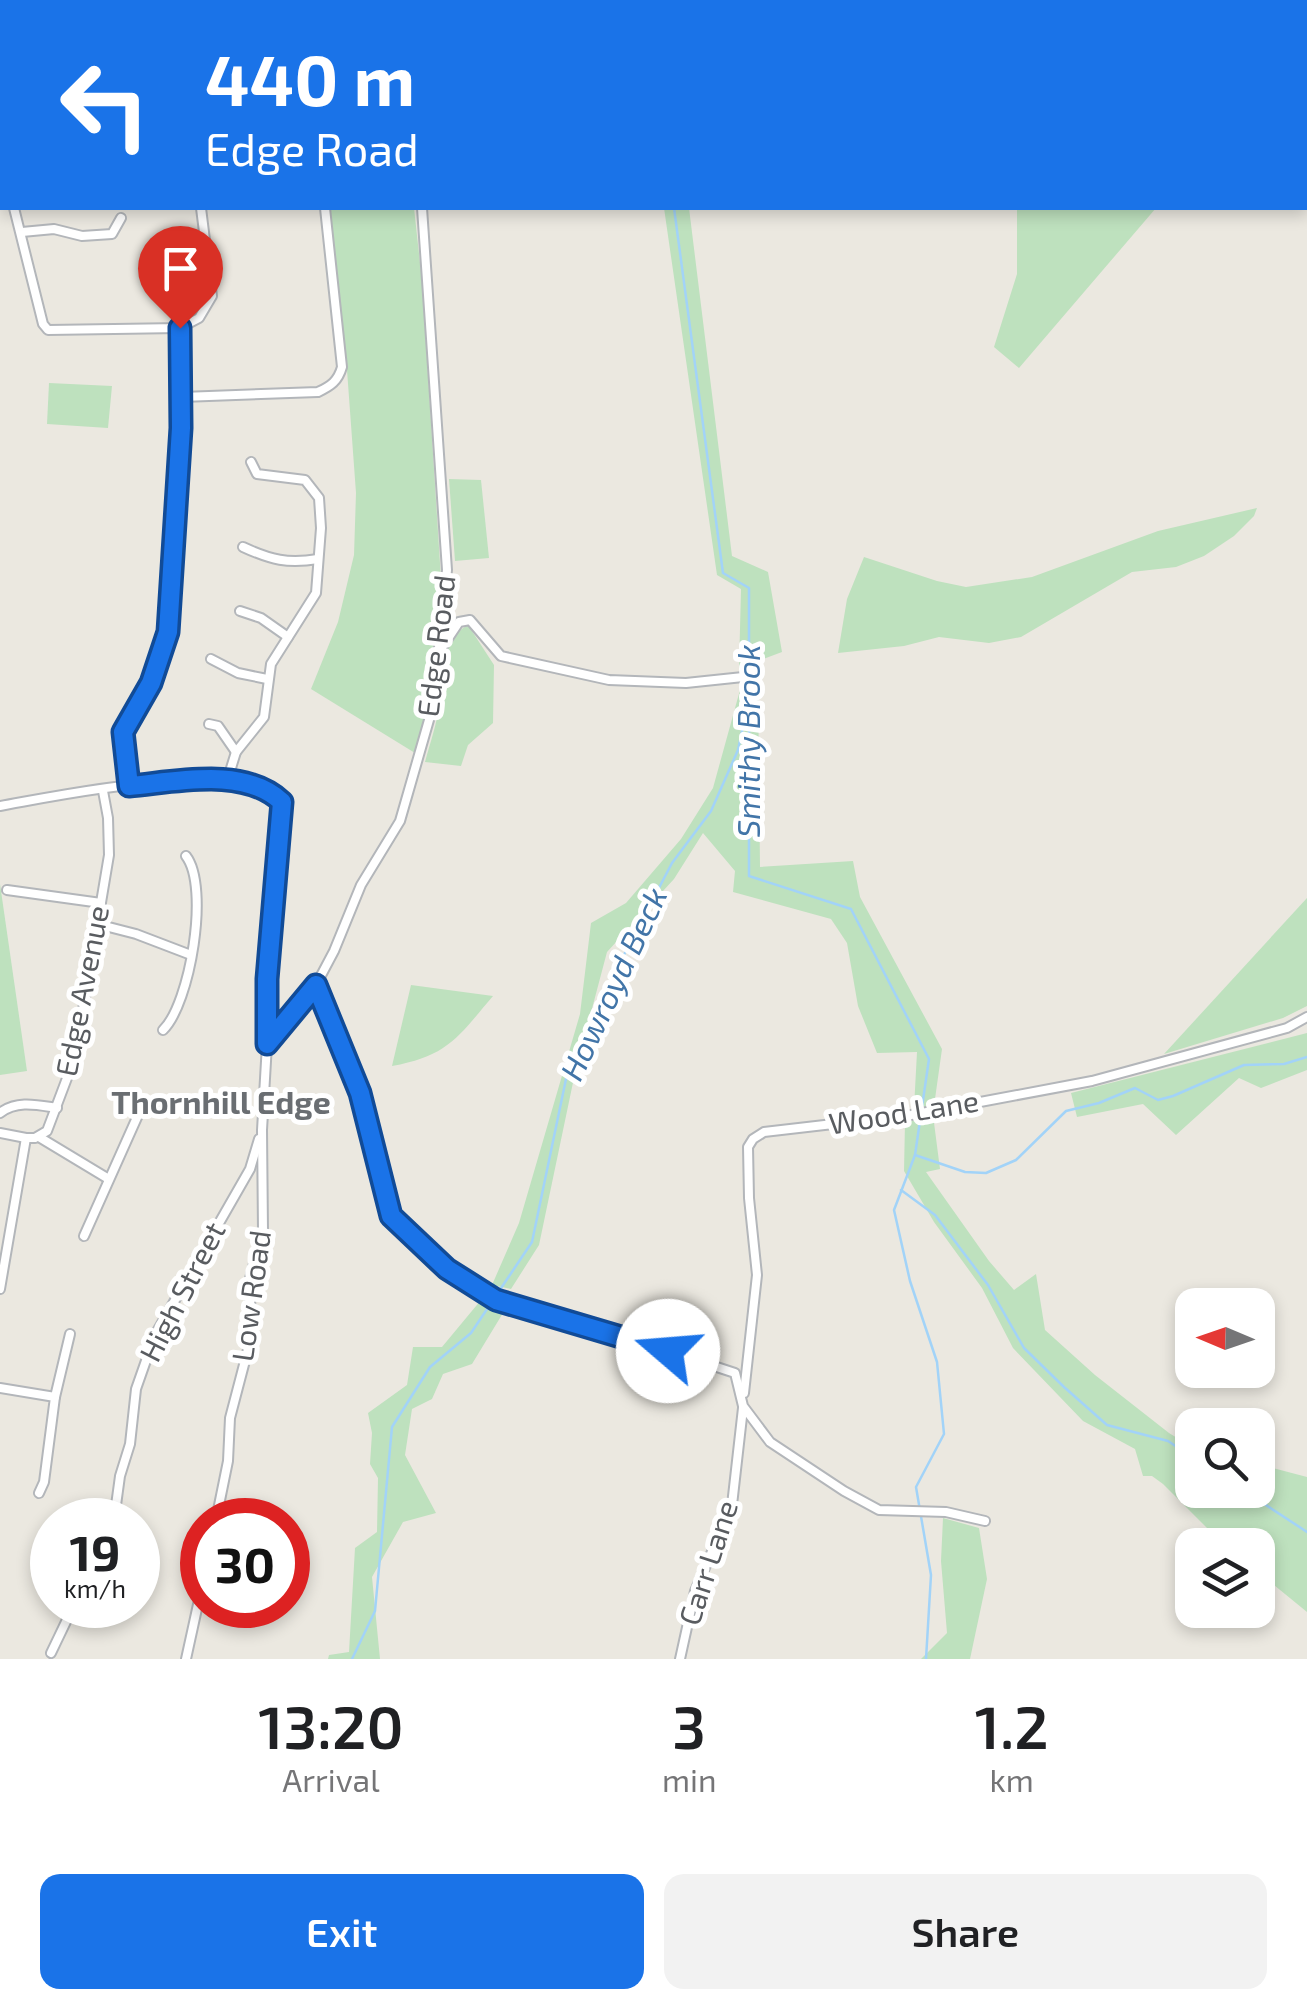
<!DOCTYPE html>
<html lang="en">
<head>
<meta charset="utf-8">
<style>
	body { margin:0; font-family:"Exo 2",sans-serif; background:#f2f2f2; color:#202124; height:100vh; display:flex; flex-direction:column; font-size:38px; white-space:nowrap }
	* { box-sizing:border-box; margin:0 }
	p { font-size:32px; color:#757577 }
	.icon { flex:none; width:55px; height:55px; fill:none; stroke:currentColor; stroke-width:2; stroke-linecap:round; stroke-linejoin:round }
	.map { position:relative; height:1659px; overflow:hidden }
	.drawer { display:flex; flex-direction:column; background:#fff; flex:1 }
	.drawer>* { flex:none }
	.top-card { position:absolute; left:0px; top:0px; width:1308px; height:210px; box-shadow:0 5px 15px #0003; background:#1a73e8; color:#fff; overflow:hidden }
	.needle { width:65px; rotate:272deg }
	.controls { position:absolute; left:1175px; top:1288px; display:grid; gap:20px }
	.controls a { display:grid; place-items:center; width:100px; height:100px; border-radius:20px; background:#fff; box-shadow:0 5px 15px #0003; font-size:50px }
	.speed { position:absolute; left:30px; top:1498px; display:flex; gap:20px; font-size:50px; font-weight:700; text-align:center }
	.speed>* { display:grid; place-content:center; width:130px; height:130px; border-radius:50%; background:#fff; box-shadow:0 5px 15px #0003; line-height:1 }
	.speed small { font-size:25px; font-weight:400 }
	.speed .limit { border:15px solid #d22; background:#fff; color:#111 }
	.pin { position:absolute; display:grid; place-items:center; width:85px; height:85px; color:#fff; margin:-102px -42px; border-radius:50% 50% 50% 0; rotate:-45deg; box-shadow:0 0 10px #0007 }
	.pin .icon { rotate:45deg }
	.me { position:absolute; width:110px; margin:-55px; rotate:288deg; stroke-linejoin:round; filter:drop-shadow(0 0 8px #0008) }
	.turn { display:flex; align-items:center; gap:35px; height:210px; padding:0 40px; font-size:45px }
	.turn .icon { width:130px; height:130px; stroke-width:2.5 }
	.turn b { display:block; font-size:70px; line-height:85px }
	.eta { display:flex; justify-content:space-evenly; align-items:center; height:170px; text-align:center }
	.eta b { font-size:60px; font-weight:600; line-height:70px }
	.cta { display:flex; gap:20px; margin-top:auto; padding:20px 40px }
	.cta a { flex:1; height:115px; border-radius:20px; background:#1a73e8; color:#fff; font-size:40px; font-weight:600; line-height:115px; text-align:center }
	.cta a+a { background:#f2f2f2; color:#202124 }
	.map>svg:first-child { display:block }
	.green { fill:#bee1be }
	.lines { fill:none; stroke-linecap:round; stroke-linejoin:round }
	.stream { stroke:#a2d3f8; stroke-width:2.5 }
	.minor-casing { stroke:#b3b6ba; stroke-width:12 }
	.minor { stroke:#fff; stroke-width:8 }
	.route-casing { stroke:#114b97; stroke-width:25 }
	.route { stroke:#1a73e8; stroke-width:18 }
	.labels { text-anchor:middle; stroke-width:10; stroke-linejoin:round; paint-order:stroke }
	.street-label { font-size:30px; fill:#595c60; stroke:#fff }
	.water-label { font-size:32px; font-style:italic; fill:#4275a8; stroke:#fff }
	.neighbourhood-label { font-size:32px; font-weight:bold; fill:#6a6e72; stroke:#fff }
</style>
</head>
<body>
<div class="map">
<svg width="1307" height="1659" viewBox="0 0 1307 1659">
	<rect width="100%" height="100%" fill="#ebe8e0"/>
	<!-- green -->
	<g class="green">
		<path d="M329,208H414L422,281L441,579L428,706L415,753L311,689L338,622L354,555L356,493L347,370Z"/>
		<path d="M664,208H689L732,556L768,572L782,652L739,668L741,589L717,575Z"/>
		<path d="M1017,208H1156L1019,368L994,347L1017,274Z"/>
		<path d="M49,383L112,386L108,428L47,424Z"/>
		<path d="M449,479L481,480L489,558L455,561Z"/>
		<path d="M1257,508L1254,516L1234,536L1204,556L1176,567L1132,572L1021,637L989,643L939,637L904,646L838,653L847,599L864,557L937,581L966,587L1032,577L1158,531Z"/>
		<path d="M468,625L494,665L493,723L468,745L461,766L425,762C430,743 437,724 439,705C444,674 436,643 468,625Z"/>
		<path d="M758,676L760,867L853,861L860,897L942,1049L934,1106L914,1108L917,1052L877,1053L858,1006L847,943L831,919L733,892L735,871L703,833L674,879L607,952L575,1073L539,1245L511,1289L492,1285L519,1223L580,1014L591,923L626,903L681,839L713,788L740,690Z"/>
		<path d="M0,884L27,1071L0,1075Z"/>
		<path d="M1307,898V1006L1283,1018L1164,1054Z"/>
		<path d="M411,985L493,996C458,1037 448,1056 392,1066Z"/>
		<path d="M1307,1033V1070L1261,1088L1239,1078L1176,1135L1143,1104L1077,1117L1071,1093Z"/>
		<path d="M933,1115L940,1169L926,1172L989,1261L1014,1290L1036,1274L1045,1330L1095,1375L1169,1433L1192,1447V1490H1258V1464L1307,1477V1612L1258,1572V1545H1224L1163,1484L1152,1476H1143L1135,1449L1083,1421L1013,1348L982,1288L934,1222L904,1171L905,1122Z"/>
		<path d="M481,1300L503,1313L472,1364L443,1374L432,1399L412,1409L405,1455L436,1513L403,1522L372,1577L380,1659H328L329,1655L349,1652L355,1548L377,1532L378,1478L370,1464L372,1433L368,1413L407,1385L413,1347H442Z"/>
		<path d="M943,1518L979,1528L987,1579L970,1659H921L947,1633L941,1561Z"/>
	</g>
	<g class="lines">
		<!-- stream -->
		<g class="stream">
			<path d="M657,0L662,2"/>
			<path d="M674,208L723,573L749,588V876L851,909L929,1059L915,1155L894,1210L910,1281L937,1362L944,1434L916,1487L931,1575L926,1659"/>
			<path d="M915,1155L965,1172L986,1173L1016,1160L1066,1111L1099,1103L1135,1088L1158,1100L1173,1096L1244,1065L1284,1064L1307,1057"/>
			<path d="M901,1190L935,1215L988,1285L1024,1348L1064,1387L1107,1425L1168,1441L1192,1457"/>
			<path d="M1243,1490L1307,1532"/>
			<path d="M352,1659L375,1611L392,1427L430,1367L471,1333L532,1242L566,1079L617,968L672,863L711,811L738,750L749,698"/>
		</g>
		<!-- minor casing -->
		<g class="minor-casing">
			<g id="minor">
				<path d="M91,0V2"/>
				<path d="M183,0L184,2"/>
				<path d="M294,0L295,2"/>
				<path d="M407,0V2"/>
				<path d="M0,65L2,63"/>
				<path d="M0,174L2,179"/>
				<path d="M14,208L43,324L48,330L180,328L199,318L212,296L201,208"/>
				<path d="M22,232L54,229L82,236L112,234L121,218"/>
				<path d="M182,397L318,392C331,386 338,381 342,367L325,208"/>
				<path d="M243,547C271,560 288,564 318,559"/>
				<path d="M240,611L261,618L288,637"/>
				<path d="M441,649L459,622L470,620L501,656L609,680L686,683L743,677"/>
				<path d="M211,659L238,673L267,679"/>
				<path d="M209,724L218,726L236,752"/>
				<path d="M227,781L236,752L264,717L271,664L316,593L321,528L319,498L305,480L257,474L251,462"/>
				<path d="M129,786L123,732L151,683L168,632L181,428L180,328"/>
				<path d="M0,806C63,795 235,757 282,802L267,979V1044L262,1130L263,1231L249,1282L252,1334L230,1418L228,1461L216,1520"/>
				<path d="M7,890L101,903"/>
				<path d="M97,924L136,934L191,955"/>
				<path d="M316,985L361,1093L391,1216L447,1269L496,1299L601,1329L735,1373L743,1406L770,1442L844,1491L879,1510L946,1512L985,1521"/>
				<path d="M163,1030C190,1004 210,887 186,856"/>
				<path d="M267,1044L316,985L334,951L361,885L400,821L433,706L447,570L422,208"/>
				<path d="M0,1113C17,1100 37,1105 57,1108"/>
				<path d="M0,1133L26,1138"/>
				<path d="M39,1137L107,1178"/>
				<path d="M84,1236L143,1104"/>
				<path d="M0,1289L26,1138H35L47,1131L75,1057L109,855L108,818L103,791"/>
				<path d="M0,1388L55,1397L44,1482L39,1493"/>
				<path d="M744,1393L757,1275L749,1198L748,1147L753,1139L764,1132L911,1115L1092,1081L1287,1028L1307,1017"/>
				<path d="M55,1397L70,1334"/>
				<path d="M114,1520L120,1476L130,1444L136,1389L155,1335L250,1169L259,1139"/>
				<path d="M51,1653L74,1605"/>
				<path d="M186,1659L202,1586"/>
				<path d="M680,1659L695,1591L732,1505L743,1408"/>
			</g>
		</g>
		<!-- minor -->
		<use href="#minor" class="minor"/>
	</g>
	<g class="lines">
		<!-- route casing -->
		<g class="route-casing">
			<path id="route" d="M180,328L181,428L168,632L151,683L123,732L129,786C176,782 244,766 282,802L267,979V1044L316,985L360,1093L391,1216L447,1269L496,1300L668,1351"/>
		</g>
		<!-- route -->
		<use href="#route" class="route"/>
	</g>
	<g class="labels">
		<!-- street labels -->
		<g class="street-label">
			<text transform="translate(437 646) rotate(-83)" y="10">Edge Road</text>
			<text transform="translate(83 991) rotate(-79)" y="10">Edge Avenue</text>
			<text transform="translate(904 1113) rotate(-9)" y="10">Wood Lane</text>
			<text transform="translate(183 1292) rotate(-63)" y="10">High Street</text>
			<text transform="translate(252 1296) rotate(-82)" y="10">Low Road</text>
			<text transform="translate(709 1563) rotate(-72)" y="10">Carr Lane</text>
		</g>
		<!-- water labels -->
		<g class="water-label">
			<text transform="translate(749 741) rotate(-90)" y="11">Smithy Brook</text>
			<text transform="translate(614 984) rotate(-65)" y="11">Howroyd Beck</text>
		</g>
		<!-- neighbourhood labels -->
		<g class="neighbourhood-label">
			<text x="221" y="1114">Thornhill Edge</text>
		</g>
	</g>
</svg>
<div class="controls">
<a><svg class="needle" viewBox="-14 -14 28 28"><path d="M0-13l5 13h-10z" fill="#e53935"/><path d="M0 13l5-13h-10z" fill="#757577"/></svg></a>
<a><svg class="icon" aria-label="search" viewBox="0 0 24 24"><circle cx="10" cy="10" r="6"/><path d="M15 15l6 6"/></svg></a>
<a><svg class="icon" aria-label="layers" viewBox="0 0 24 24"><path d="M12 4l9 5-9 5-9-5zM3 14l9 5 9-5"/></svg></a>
</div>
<div class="speed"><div>19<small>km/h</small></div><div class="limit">30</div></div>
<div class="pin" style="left:180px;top:328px;background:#d93025"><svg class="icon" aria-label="arrive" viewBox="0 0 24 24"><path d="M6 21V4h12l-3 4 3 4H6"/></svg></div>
<svg class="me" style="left:668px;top:1351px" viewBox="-20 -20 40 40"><circle r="19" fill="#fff"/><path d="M0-13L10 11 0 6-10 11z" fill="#1a73e8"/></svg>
<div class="top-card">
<div class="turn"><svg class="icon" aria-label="left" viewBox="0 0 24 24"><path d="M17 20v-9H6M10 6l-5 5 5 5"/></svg><div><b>440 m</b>Edge Road</div></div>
</div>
</div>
<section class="drawer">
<div class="eta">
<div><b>13:20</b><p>Arrival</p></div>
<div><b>3</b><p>min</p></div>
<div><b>1.2</b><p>km</p></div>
</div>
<div class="cta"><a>Exit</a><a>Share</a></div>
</section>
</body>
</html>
